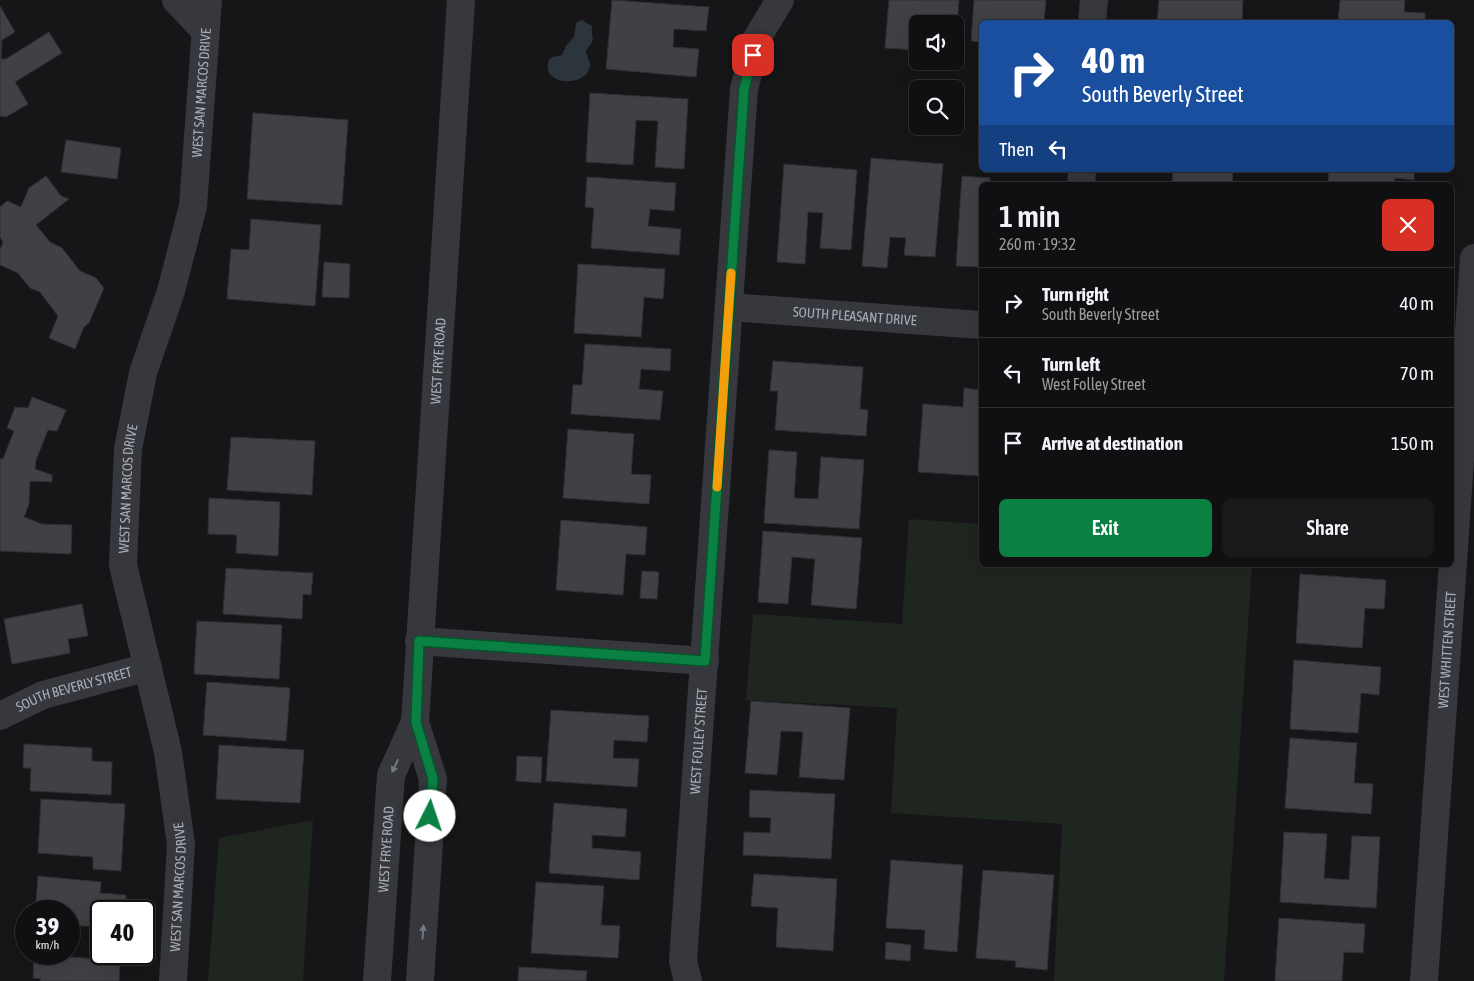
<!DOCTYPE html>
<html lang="en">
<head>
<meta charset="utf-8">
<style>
	body { margin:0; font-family:"Asap Condensed",sans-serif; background:#19191b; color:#f1f3f6; height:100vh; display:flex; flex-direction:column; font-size:19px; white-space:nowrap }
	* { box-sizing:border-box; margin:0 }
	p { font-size:16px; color:#9c9d9f }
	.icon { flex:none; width:28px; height:28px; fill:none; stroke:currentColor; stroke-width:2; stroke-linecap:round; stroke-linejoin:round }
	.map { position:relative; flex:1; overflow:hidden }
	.details { position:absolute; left:979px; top:182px; width:475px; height:385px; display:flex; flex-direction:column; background:#101012; border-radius:8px; box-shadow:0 5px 20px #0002,0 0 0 1px #303032 }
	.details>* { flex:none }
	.guide { position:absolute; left:979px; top:20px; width:475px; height:152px; border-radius:8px; box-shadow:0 5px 20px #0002,0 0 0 1px #303032; background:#1a4fa0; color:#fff; overflow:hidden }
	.controls { position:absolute; left:909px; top:15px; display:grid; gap:10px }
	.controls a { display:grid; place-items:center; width:55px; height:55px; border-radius:8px; background:#101012; box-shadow:0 5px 20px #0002,0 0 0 1px #303032; font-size:25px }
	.speed { position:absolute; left:15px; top:900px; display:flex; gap:10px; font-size:25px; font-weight:700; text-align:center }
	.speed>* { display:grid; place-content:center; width:65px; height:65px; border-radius:50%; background:#101012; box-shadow:0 5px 20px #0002,0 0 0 1px #303032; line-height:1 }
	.speed small { font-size:12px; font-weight:400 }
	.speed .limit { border:2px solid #111; border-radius:8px; background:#fff; color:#111 }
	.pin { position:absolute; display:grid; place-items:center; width:42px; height:42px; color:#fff; margin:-21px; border-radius:10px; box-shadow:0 2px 8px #0006 }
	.me { position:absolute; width:55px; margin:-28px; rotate:4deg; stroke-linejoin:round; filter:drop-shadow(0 0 4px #0008) }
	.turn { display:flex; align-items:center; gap:18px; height:105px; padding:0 20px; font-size:22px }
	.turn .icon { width:65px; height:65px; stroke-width:2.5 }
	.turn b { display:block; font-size:35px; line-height:42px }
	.then { display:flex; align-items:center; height:48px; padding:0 20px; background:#0003; gap:10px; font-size:19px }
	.round { display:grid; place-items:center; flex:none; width:52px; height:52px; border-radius:8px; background:#19191b }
	.summary { display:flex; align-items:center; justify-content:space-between; height:85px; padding:0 20px }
	h1 { font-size:30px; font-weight:600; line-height:38px }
	.primary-button { display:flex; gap:10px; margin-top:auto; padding:10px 20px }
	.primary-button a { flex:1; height:58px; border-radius:8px; background:#0b8043; color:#fff; font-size:20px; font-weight:600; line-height:58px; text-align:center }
	.primary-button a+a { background:#19191b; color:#f1f3f6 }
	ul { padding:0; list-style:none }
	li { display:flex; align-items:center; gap:15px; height:70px; padding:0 20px; border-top:1px solid #303032 }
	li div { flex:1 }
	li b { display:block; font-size:19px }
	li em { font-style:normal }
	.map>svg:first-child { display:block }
	.green { fill:#1e261f }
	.water { fill:#2c353c }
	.building { fill:#404145; stroke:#303034 }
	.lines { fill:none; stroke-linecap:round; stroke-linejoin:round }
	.minor { stroke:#37383d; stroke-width:28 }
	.oneway { fill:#757881 }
	.route-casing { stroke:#07532c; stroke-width:12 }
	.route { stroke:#0b8043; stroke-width:9 }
	.slow { stroke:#f59e0b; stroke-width:9 }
	.labels { text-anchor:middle; stroke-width:4; stroke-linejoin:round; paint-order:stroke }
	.street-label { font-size:14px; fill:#a8adb8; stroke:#111113 }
</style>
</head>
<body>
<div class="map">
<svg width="1474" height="981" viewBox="0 0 1474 981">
	<rect width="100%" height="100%" fill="#161618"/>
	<!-- green -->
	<g class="green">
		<path d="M909,519L981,524V565H1252L1224,981H1054L1062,824L891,813L897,708L746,700L753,614L902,624Z"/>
		<path d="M313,820L303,981H208L219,838Z"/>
	</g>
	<!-- water -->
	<path class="water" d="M582,20L592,26C591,42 597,37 586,51C586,56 591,61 590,66C587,87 545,86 548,65C548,62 548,60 551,58C554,56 559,56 562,55L566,46L574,37L576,23Z"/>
	<!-- building -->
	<g class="building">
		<path d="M612,0L709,7L706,31L674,29L673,47L699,49L696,77L606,69Z"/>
		<path d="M889,0H959L955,53V24H918V50L885,48Z"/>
		<path d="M974,0H1046L1044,22H981V42L971,41Z"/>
		<path d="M1159,0H1243L1242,22H1157Z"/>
		<path d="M1340,0H1405L1404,12L1425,13V22H1338Z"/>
		<path d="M0,6L15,32L2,40L1,59H6L49,32L62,53L15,82L28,104L6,117L0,116Z"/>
		<path d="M590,93L688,99L684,169L655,167L658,121L636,120L633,165L586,162Z"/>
		<path d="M253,113L348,120L342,205L247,199Z"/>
		<path d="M66,140L121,148L117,179L61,172Z"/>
		<path d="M871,158L943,164L935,257L904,255L906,238L890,237L887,268L862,266Z"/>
		<path d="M784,164L857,170L851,250L820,248L823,213L808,212L805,264L777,262Z"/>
		<path d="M1173,170H1233L1232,185H1172Z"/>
		<path d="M1329,170H1414V180L1395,178V185H1328Z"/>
		<path d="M46,176L61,196L69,199L36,225L50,242L62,248L80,271L96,278L104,288L89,323L84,327L75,349L49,338L58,316L40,292L30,288L18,273L0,265V250L3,242L0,237V207L7,201L21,207L29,188Z"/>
		<path d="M962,176L990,178V185H981V267L956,266Z"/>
		<path d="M587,177L676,183L674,211L650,209L648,226L681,229L679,255L591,248L594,208L585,207Z"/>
		<path d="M251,219L321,225L315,306L227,299L231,249L249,250Z"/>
		<path d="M324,262L350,264L349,298L322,297Z"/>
		<path d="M578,264L665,269L663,299L644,297L641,337L574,333Z"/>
		<path d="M585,344L671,349L670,371L641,369L639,389L663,391L660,420L571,414L573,385H582Z"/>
		<path d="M773,361L863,367L860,409L868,410L866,436L775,430L778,391H770Z"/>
		<path d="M964,388L981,390V476L918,472L923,404L963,407Z"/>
		<path d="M32,397L66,410L57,431L48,430L36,460L35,469L52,475V482L30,481L29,504L24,517L42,524L72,525L71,554L0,551V459H3L14,431L7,428L15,407L28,408Z"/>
		<path d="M568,429L634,434L631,474L651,475L649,504L563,498Z"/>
		<path d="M231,437L315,441L312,495L227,490Z"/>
		<path d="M769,450L797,452L794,498L818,499L821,457L864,460L859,529L764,523Z"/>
		<path d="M209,498L280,502L278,556L236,553L237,535L208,534Z"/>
		<path d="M561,520L647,527L645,555L626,554L623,595L556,590Z"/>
		<path d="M763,531L862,538L856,609L811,605L815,559L792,557L788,604L758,602Z"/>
		<path d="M226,568L313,573L311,595L303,594L302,619L223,614Z"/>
		<path d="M642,571L659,572L657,599L640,598Z"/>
		<path d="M1300,574L1386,580L1384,609L1365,608L1362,648L1296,643Z"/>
		<path d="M82,604L88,636L68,639L70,653L12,664L4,619Z"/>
		<path d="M197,621L282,625L279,679L194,674Z"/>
		<path d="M1294,660L1381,667L1379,695L1361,693L1358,733L1290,729Z"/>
		<path d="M207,682L290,688L286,741L203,735Z"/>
		<path d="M751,701L850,708L844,780L799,777L803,732L781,731L777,775L745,773Z"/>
		<path d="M551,710L649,716L647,742L614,740L613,758L639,759L637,787L546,781Z"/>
		<path d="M1290,738L1357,743L1354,783L1373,784L1371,814L1285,808Z"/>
		<path d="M24,744L92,748V761L112,762L111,795L30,791L31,768H23Z"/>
		<path d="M219,745L304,750L300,803L216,799Z"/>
		<path d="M517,756L542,757L541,783L516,781Z"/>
		<path d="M750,790L835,794L831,859L743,855L744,832L770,833L771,818L749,817Z"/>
		<path d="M41,799L125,804L121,871L93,869V857L38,853Z"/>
		<path d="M554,803L627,809L625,837L592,835V848L641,852L639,880L549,873Z"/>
		<path d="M1284,832L1327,834L1324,878L1349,880L1352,836L1380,837L1376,908L1280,902Z"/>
		<path d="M891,860L963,865L957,952L924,949L925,930L886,928Z"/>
		<path d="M983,870L1054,875L1047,970L1015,967L1016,961L976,958Z"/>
		<path d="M754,874L837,879L833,951L776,947L778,908L751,906Z"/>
		<path d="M38,876L101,882L100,893L126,895L125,911H101V927L69,925V911H43L44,902H36Z"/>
		<path d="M536,882L604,886L601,925L620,926L618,958L531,953Z"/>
		<path d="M1279,918L1365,924L1363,953L1344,952L1342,981H1275Z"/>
		<path d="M886,942L911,945L910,961L885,959Z"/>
		<path d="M34,955L120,960L119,981H40L41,979L33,978Z"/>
		<path d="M519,967L587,971L586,981H518Z"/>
	</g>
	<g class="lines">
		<!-- minor -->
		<g class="minor">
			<path d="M176,0L205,31"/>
			<path d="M1092,22L1094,0"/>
			<path d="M1081,185L1082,170"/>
			<path id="s1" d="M729,307L981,325"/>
			<path d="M419,641L705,661"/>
			<path id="s2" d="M0,716L43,695L148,667"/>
			<path id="s3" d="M173,981L181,844L168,752L123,565L128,449L143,373L171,291L193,206L208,0"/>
			<path id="s4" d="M377,981L391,775L415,722"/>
			<path id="s5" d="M420,981L433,779L415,722L461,0"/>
			<path id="s6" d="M688,981L683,961L744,89L757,38L780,0"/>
			<path id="s7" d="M1424,981L1474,258"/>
		</g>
	</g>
	<!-- one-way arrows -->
	<defs><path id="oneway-solid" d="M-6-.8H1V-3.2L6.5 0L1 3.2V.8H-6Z" transform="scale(1.25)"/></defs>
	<g class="oneway">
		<use href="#oneway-solid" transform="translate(395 766) rotate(115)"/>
		<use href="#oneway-solid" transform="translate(423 932) rotate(-86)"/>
	</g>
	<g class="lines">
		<!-- route casing -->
		<g class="route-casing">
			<path id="route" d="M430,816L433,779L416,722L419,641L705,661L744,89L753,55"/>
		</g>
		<!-- route -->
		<use href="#route" class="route"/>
		<!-- slow -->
		<path class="slow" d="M717,487L731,273"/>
	</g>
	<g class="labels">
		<!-- street labels -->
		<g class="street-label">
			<text dy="5" stroke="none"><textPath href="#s3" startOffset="904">WEST SAN MARCOS DRIVE</textPath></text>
			<text dy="5" stroke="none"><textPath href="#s1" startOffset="126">SOUTH PLEASANT DRIVE</textPath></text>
			<text dy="5" stroke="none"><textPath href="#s5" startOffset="624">WEST FRYE ROAD</textPath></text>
			<text dy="5" stroke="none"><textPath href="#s3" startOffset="499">WEST SAN MARCOS DRIVE</textPath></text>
			<text dy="5" stroke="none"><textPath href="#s7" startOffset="332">WEST WHITTEN STREET</textPath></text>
			<text dy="5" stroke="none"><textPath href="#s2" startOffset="79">SOUTH BEVERLY STREET</textPath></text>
			<text dy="5" stroke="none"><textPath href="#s6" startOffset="241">WEST FOLLEY STREET</textPath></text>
			<text dy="5" stroke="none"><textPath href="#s4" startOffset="132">WEST FRYE ROAD</textPath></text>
			<text dy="5" stroke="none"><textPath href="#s3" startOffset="94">WEST SAN MARCOS DRIVE</textPath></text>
		</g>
	</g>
</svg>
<div class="controls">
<a><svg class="icon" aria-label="sound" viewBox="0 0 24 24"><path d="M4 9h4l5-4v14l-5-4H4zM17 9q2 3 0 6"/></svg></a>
<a><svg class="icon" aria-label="search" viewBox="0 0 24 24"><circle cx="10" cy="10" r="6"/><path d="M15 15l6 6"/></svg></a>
</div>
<div class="speed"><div>39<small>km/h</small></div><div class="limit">40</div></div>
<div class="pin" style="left:753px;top:55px;background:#d93025"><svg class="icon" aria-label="arrive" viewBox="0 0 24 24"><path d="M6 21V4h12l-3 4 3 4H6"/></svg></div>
<svg class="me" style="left:430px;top:816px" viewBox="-20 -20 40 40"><circle r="19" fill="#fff"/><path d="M0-13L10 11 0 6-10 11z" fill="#0b8043"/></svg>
<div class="guide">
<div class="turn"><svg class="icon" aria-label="right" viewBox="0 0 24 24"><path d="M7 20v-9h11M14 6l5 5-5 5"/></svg><div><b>40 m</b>South Beverly Street</div></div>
<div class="then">Then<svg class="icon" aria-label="left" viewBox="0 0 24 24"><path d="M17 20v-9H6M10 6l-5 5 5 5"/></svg></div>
</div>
<section class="details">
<div class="summary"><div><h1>1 min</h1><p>260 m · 19:32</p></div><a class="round" style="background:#d93025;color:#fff"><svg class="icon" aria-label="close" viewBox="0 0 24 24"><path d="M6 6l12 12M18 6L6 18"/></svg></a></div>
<ul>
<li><svg class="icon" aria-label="right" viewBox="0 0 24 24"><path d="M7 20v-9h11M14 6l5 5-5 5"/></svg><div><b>Turn right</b><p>South Beverly Street</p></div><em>40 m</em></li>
<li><svg class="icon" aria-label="left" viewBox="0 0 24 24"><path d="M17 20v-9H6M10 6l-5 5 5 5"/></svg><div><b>Turn left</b><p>West Folley Street</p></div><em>70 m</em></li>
<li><svg class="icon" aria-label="arrive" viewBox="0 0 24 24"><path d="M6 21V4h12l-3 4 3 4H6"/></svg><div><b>Arrive at destination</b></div><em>150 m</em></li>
</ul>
<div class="primary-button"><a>Exit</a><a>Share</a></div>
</section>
</div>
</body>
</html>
